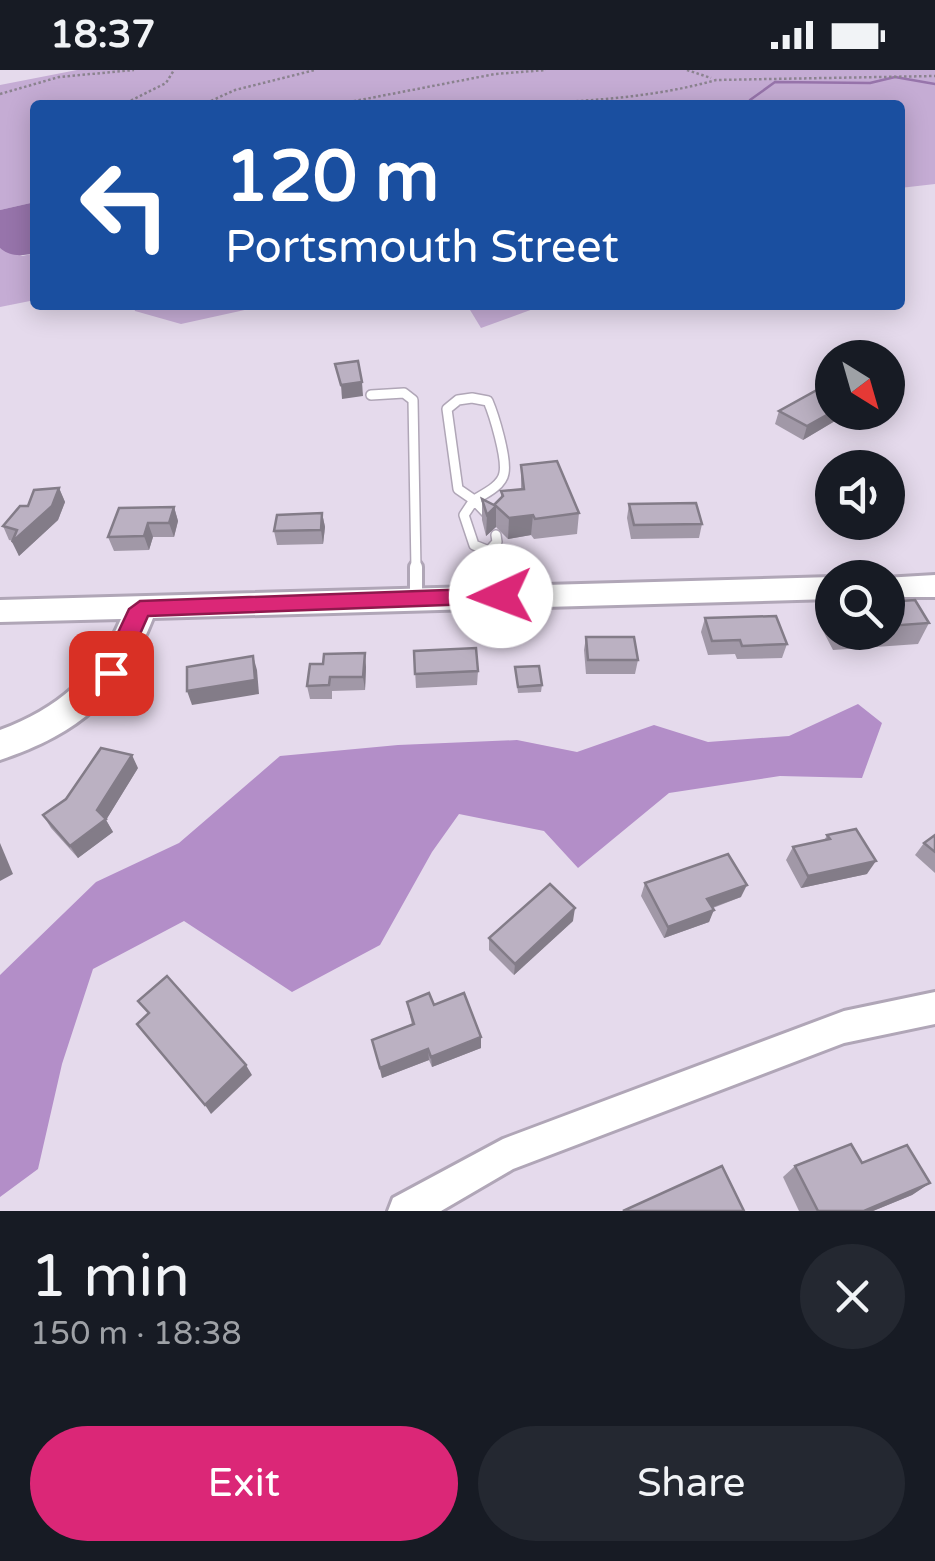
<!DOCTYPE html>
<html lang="en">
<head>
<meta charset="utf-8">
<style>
	body { margin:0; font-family:"Varela Round",sans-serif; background:#242831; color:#f1f3f6; height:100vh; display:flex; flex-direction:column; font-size:38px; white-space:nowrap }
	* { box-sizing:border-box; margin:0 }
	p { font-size:32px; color:#9ea1a6 }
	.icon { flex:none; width:55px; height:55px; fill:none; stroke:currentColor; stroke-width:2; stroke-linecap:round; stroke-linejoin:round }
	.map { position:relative; height:1141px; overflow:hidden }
	.panel { display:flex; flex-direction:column; background:#171b24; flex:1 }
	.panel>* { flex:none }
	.guide { position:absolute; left:30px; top:30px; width:875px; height:210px; border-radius:10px; box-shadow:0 5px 25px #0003; background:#1a4fa0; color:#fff; overflow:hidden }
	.needle { width:65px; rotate:143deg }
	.controls { position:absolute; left:815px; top:270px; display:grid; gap:20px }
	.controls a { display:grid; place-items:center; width:90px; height:90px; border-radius:50%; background:#171b24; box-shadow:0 5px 25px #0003; font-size:50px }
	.pin { position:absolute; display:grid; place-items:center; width:85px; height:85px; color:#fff; margin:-42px; border-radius:20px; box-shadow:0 5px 15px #0006 }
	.me { position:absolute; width:110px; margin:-55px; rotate:268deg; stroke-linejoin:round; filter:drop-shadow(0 0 8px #0008) }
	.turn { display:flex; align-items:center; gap:35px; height:210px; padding:0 30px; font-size:45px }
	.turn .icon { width:130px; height:130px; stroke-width:2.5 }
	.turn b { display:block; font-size:70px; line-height:85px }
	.round { display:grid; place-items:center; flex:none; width:105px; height:105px; border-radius:52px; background:#242831 }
	.overview { display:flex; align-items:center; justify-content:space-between; height:170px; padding:0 30px }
	h1 { font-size:60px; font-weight:600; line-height:75px }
	.primary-button { display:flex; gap:20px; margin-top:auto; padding:20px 30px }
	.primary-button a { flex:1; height:115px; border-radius:60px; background:#db2777; color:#fff; font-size:40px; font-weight:600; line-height:115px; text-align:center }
	.primary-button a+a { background:#242831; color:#f1f3f6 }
	.status { display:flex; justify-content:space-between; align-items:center; height:70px; padding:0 50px; background:#171b24; direction:ltr }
	.status svg { height:28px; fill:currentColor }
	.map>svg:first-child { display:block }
	.green { fill:#c5acd4 }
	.forest { fill:#b38ec8 }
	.water { fill:#9774ab }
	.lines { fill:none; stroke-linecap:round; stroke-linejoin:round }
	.stream { stroke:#9774ab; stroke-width:2.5 }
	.lane-far1-casing { stroke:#b0a6b7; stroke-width:12 }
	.lane-casing { stroke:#b0a6b7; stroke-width:18 }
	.street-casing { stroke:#b0a6b7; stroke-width:6 }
	.secondary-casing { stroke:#b0a6b7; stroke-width:6 }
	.path { stroke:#8b838f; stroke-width:2.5; stroke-dasharray:2.5 2.5; stroke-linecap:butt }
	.lane-far1 { stroke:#fff; stroke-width:9 }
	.lane { stroke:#fff; stroke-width:12 }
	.street { fill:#fff; fill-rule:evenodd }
	.secondary { fill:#fff; fill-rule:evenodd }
	.wall { fill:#a198a7 }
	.shaded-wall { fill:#837c88 }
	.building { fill:#bbb1c2; stroke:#837c88; stroke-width:2.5 }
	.route { fill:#db2777; stroke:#8e194d; stroke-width:2.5 }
</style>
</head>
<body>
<div class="status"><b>18:37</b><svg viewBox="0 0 49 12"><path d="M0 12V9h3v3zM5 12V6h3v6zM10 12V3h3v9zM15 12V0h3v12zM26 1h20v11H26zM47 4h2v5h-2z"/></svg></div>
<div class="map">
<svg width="935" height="1141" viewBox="0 0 935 1141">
	<rect width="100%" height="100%" fill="#e5daec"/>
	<!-- green -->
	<g class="green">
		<path d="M77,0H935V114L900,118V35H35V132L0,140V15Z"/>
		<path d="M0,178L23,186L35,183V230L0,237Z"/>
		<path d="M133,235H268L181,254L135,241Z"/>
		<path d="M467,235H544L481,258Z"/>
	</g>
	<!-- forest -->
	<path class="forest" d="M858,634L882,653L862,708L780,706L669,723L578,798L544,761L459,744L432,782L380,875L292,922L184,851L93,899L62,994L38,1099L0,1127V905L96,812L179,773L280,686L398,675L517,670L577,682L654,655L708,672L789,666Z"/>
	<!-- water -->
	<path class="water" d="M35,132V183C22,186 10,187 0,178V140Z"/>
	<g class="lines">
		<!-- stream -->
		<path class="stream" d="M753,35L750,30L775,12L870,13L895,7L935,14"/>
		<!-- lane-far1 casing -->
		<g class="lane-far1-casing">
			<g id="lane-far1">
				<path d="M371,325L404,323L413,330L416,499"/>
				<path d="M472,328L488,331C494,345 507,388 504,403C502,416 484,424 474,430L458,419L447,339L458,330Z"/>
				<path d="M491,448L474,430L464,445L474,475L489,481L497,472L496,465"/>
				<path d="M489,481L494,499"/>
			</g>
		</g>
		<!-- lane casing -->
		<g class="lane-casing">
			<g id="lane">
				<path d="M416,497V529"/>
				<path d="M493,497L501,526"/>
			</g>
		</g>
		<!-- street casing -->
		<g class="street-casing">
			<path id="street" d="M935,922V954L844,973L513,1099L441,1141H388L393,1128L503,1069L844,941Z"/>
		</g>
		<!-- secondary casing -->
		<g class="secondary-casing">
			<g id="secondary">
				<path d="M935,505V527H888V508H884Z"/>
				<path d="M832,507V529L153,548C122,627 80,663 0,690V660C57,639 97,605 121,549L0,552V530Z"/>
			</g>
		</g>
		<!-- path -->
		<g class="path">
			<path d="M687,0L711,8"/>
			<path d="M0,24L59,7L134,0"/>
			<path d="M122,35L166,13L174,0"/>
			<path d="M202,35L235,20L315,0"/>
			<path d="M334,35L495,4L546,0"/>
			<path d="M511,35C580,31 649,29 716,10L935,6"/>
		</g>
		<!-- lane-far1 -->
		<use href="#lane-far1" class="lane-far1"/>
		<!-- lane -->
		<use href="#lane" class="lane"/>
		<!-- street -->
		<use href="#street" class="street"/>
		<!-- secondary -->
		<use href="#secondary" class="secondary"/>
	</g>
	<!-- wall -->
	<g class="wall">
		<path d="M779,341L845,345L803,370L775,354Z"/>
		<path d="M521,395L579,443L577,464L534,469L531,465L508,469L496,457L486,466L482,450V429L494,435L501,428V421L521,420Z"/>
		<path d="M59,418L65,432L58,450L19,486L13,471L9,470L3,456L28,436Z"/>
		<path d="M629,434L702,454L699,468L631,469L627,448Z"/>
		<path d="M174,437L178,451L174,467H153L149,480L114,481L108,467Z"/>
		<path d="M322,443L325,457L323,474L277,475L274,461Z"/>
		<path d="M888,532L929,553L918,574L833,580L821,557L830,536H832V562H888Z"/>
		<path d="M705,548L787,574L782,588L737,589L735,584L708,585L701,562Z"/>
		<path d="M586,567L638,590L635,604H586L584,580Z"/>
		<path d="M414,581L478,601L477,615L416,618Z"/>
		<path d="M323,594L366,597L365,620L332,621V629H310L307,616Z"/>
		<path d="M515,597L542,615L541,622L518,623Z"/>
		<path d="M138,698L106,750L113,762L78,788L51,758L43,745Z"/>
		<path d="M827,765L867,804L801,818L786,790L793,777L824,771Z"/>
		<path d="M935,765V803L915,785L924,773Z"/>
		<path d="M645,813L741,827L713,838L709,852L664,868L641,826Z"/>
		<path d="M573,851L514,905L489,880V868Z"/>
		<path d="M407,932L434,935L481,967V978L432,997L429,990L382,1008L372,970L412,955Z"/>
		<path d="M862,1093L930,1113L912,1125L873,1141H799L783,1107L795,1096Z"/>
	</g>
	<!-- shaded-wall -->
	<g class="shaded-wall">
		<path d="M362,312L363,326L342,329L341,315Z"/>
		<path d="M832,342H846L845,345L803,370L807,356Z"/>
		<path d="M59,418L65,432L58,450L19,486L12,472Z"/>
		<path d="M496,436V457L486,466L487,445Z"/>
		<path d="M174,437L178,451L174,467L169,453Z"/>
		<path d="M322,443L325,457L323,474L321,460Z"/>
		<path d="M533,445L531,465L508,469L509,448Z"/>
		<path d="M148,453L153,467L149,480L144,466Z"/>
		<path d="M365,583L366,597L365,620L363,607Z"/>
		<path d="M253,586L257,600L259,624L192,635L187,621Z"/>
		<path d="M132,685L138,698L106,750L113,762L78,788L70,776L97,740Z"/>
		<path d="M0,773L13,804L0,811Z"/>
		<path d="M876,791L867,804L801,818L808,806Z"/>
		<path d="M747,815L741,827L702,841L707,829Z"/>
		<path d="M575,838L573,851L514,905L515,894Z"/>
		<path d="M714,840L709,852L664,868L668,857Z"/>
		<path d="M481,967V978L432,997L431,987Z"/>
		<path d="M428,979L429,990L382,1008L380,998Z"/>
		<path d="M246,995L252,1005L211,1044L205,1035Z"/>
		<path d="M930,1113L912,1125L873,1141H864Z"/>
	</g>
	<!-- building -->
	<g class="building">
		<path d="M358,291L362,312L341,315L335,294Z"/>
		<path d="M817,320L825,325L831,322L832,323V342L807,356L779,341Z"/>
		<path d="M557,391L579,443L535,449L533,445L509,448L496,436L487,445L482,429L494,435L503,426L501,421L524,419L521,395Z"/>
		<path d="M59,418L52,436L12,472L17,460L3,456L20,436H28L34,420Z"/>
		<path d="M696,433L702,454L634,455L629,434Z"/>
		<path d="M174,437L169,453H148L144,466L108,467L119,438Z"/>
		<path d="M322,443L321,460L274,461L277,445Z"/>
		<path d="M915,530L929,553L888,556V532Z"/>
		<path d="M776,546L787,574L742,576L740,570L712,571L705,548Z"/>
		<path d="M586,567H634L638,590H588Z"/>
		<path d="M476,578L478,601L415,604L414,581Z"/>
		<path d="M365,583L363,607H330L329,615L307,616L310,594H323L324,584Z"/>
		<path d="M253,586L255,610L187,621V597Z"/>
		<path d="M539,596L542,615L518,617L515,597Z"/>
		<path d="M101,678L132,685L97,740L106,749L70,776L43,745L66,729Z"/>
		<path d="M856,759L876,791L808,806L793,777L830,769L827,765Z"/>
		<path d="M935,765V782L924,773Z"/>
		<path d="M728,784L747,815L707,829L714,840L668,857L645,813Z"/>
		<path d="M550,814L575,838L515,894L489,868Z"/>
		<path d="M167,906L246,995L205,1035L137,954L149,943L138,931Z"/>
		<path d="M429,923L434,935L464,923L481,967L431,987L428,979L380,998L372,970L414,954L407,932Z"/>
		<path d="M851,1074L862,1093L907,1075L930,1113L864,1141H818L795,1096Z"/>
		<path d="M722,1096L744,1141H623Z"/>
	</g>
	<!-- route -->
	<path class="route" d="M501,518L512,526L501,533L148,546L120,609L111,612L99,603L129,539L140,531Z"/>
</svg>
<div class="controls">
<a><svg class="needle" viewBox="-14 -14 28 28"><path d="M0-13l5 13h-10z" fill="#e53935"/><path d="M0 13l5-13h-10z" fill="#9ea1a6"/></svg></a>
<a><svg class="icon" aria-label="sound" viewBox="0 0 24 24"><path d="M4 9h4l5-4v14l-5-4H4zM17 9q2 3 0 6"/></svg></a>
<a><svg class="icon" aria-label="search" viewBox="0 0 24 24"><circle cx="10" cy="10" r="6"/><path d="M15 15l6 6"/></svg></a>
</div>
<div class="pin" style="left:111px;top:603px;background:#d93025"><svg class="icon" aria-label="arrive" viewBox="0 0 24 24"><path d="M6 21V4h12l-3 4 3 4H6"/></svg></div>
<svg class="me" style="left:501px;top:526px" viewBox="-20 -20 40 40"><circle r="19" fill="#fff"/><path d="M0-13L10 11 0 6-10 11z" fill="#db2777"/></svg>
<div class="guide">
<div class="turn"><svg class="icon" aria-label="left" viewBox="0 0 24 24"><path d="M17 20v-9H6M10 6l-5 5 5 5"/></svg><div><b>120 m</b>Portsmouth Street</div></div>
</div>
</div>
<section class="panel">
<div class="overview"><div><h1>1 min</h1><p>150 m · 18:38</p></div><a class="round"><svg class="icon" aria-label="close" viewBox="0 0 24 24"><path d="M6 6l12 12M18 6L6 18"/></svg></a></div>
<div class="primary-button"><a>Exit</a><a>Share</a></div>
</section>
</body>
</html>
